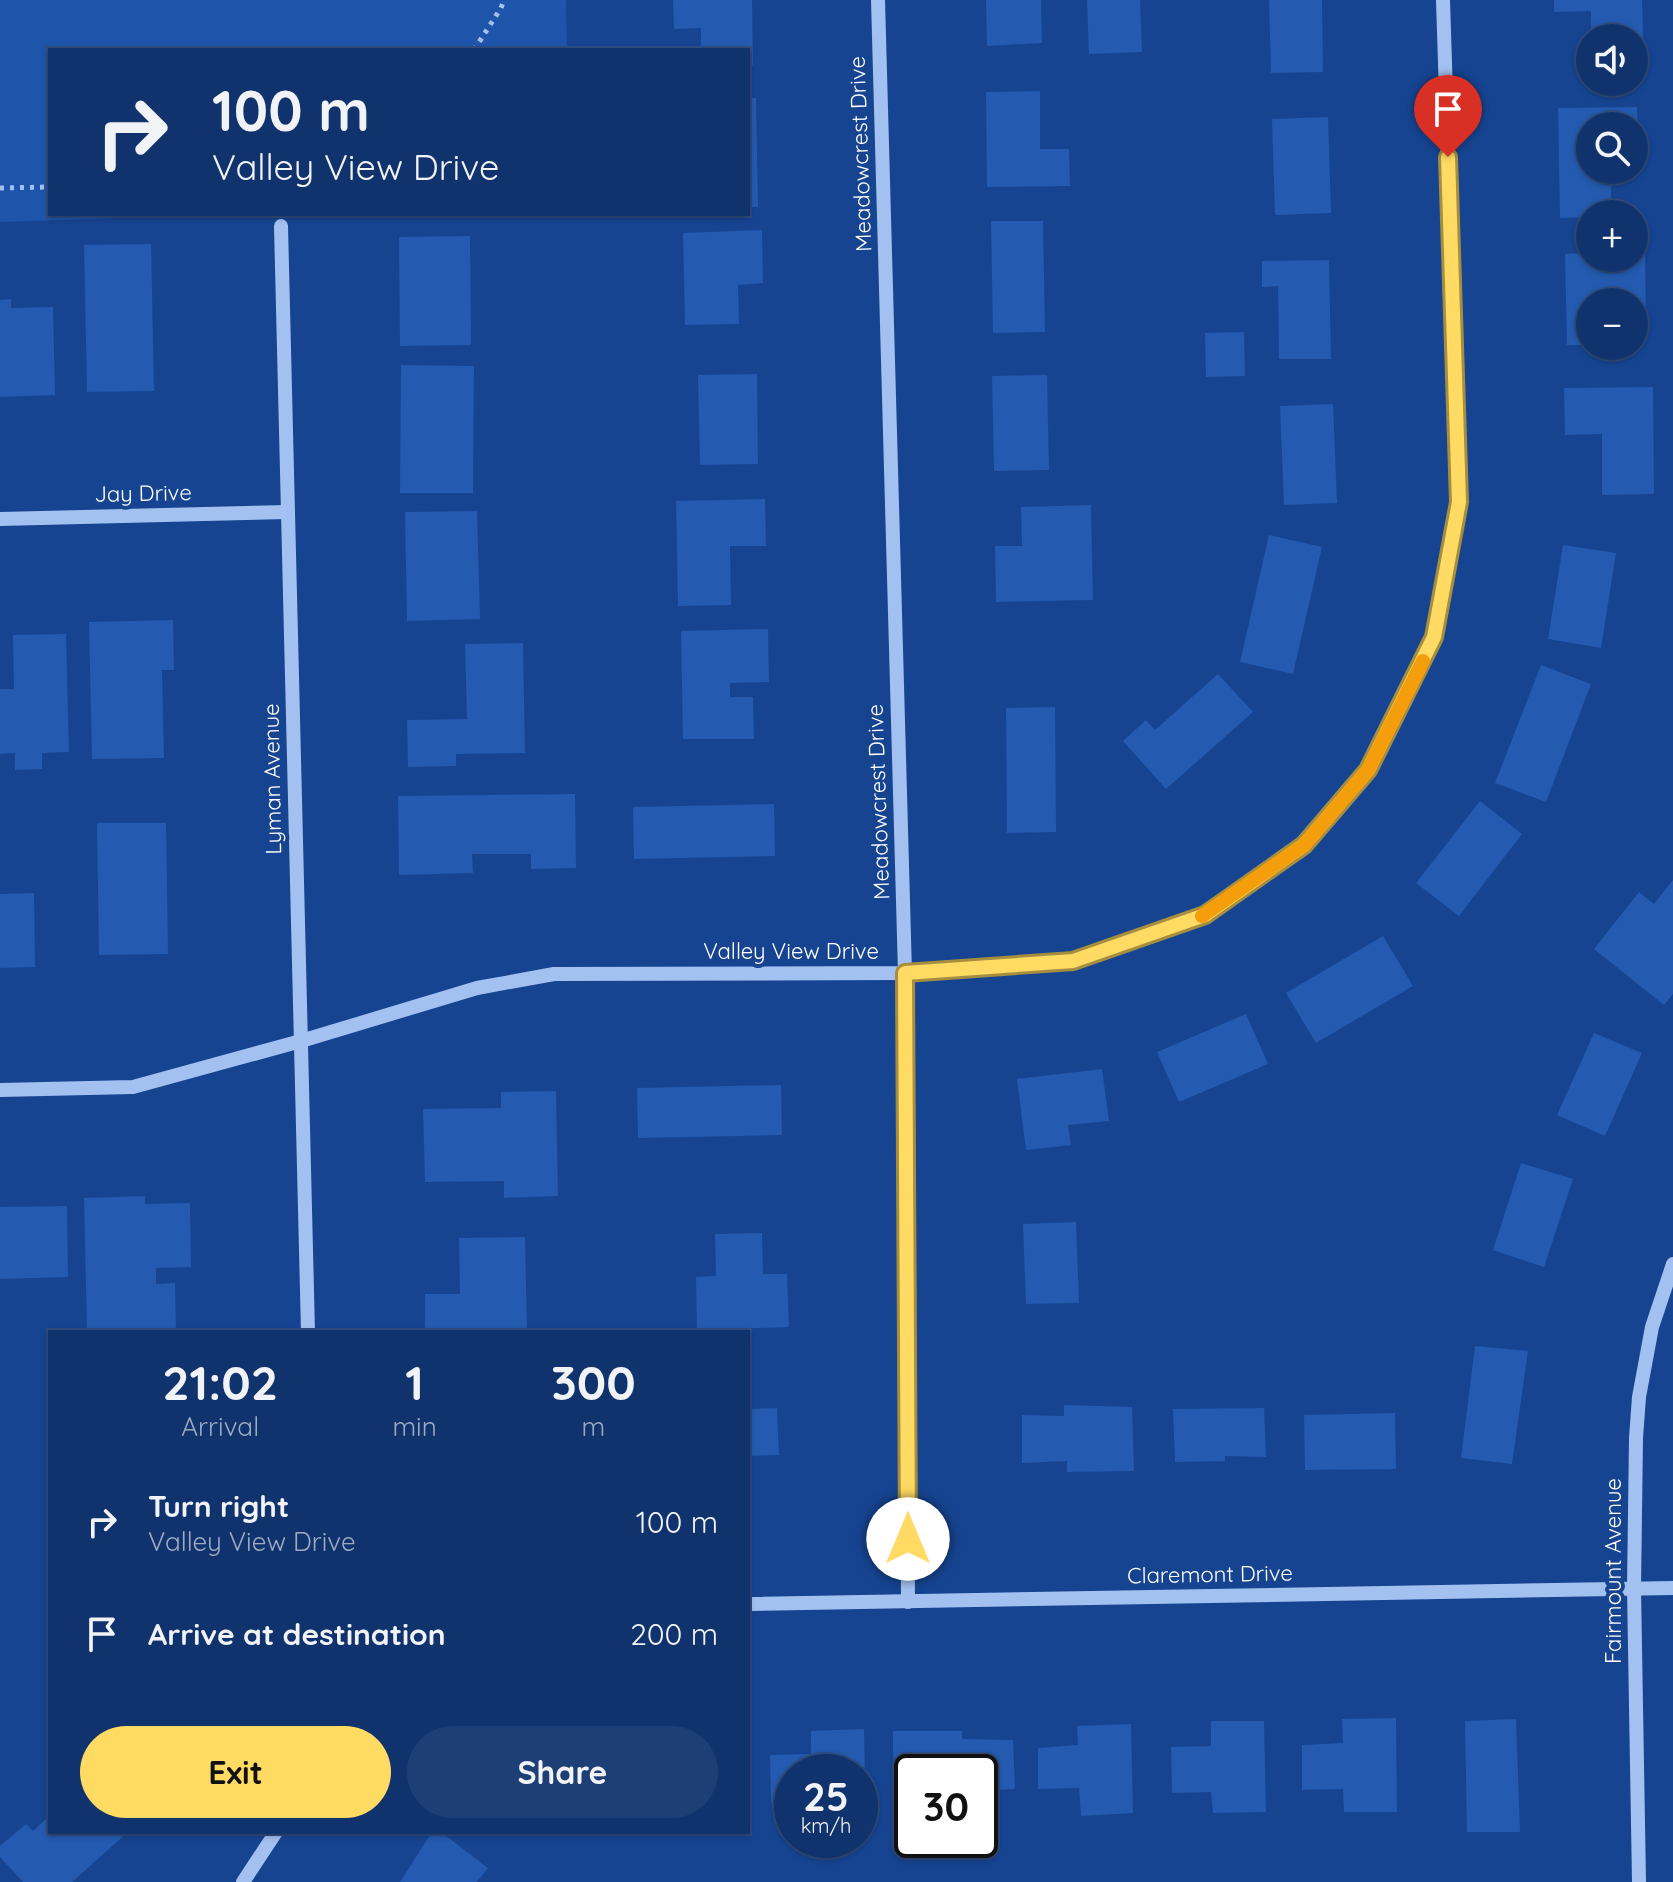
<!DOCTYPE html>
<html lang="en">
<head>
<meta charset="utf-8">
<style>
	body { margin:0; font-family:Quicksand,sans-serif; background:#1e3f75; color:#f1f3f6; height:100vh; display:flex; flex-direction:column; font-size:30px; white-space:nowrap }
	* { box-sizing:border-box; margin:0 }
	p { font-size:26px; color:#9caac2 }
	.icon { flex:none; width:44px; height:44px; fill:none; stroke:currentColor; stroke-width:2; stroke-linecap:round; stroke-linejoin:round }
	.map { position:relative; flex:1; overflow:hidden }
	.sheet { position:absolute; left:48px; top:1330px; width:702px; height:504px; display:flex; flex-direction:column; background:#10336d; border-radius:0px; box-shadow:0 2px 6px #0004,0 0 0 2px #304e80 }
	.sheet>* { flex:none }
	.banner { position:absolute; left:48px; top:48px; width:702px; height:168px; border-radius:0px; box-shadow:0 2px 6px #0004,0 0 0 2px #304e80; background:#10336d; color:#f1f3f6; overflow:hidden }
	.buttons { position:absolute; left:1576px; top:24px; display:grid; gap:16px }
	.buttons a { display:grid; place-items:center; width:72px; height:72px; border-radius:50%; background:#10336d; box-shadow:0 2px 6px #0004,0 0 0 2px #304e80; font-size:40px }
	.speed { position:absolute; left:774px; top:1754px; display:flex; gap:16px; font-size:40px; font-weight:700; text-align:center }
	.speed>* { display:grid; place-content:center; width:104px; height:104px; border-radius:50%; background:#10336d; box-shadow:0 2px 6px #0004,0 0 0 2px #304e80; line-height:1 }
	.speed small { font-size:20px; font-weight:400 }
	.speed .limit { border:4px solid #111; border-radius:12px; background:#fff; color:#111 }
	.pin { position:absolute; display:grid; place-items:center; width:68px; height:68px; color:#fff; margin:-82px -34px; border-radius:50% 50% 50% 0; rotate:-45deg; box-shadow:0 0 8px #0007 }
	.pin .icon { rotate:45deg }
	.me { position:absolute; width:88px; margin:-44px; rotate:0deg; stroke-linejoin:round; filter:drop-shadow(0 0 6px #0008) }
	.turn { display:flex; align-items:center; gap:28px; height:168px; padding:0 32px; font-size:36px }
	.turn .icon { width:104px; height:104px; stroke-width:2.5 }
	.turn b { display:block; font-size:56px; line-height:68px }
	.eta { display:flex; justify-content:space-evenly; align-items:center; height:136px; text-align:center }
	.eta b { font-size:48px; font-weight:700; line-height:56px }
	.action { display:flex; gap:16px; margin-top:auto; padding:16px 32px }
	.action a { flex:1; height:92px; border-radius:48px; background:#ffdb63; color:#111; font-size:32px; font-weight:700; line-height:92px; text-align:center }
	.action a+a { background:#1e3f75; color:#f1f3f6 }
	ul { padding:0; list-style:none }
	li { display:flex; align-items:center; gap:24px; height:112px; padding:0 32px }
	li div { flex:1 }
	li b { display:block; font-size:30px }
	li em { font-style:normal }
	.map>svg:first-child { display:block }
	.green { fill:#1e55aa }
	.building { fill:#245aaf }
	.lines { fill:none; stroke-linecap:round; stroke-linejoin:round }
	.path { stroke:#a3c1f0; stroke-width:5; stroke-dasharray:4 6; stroke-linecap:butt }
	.minor { stroke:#a3c1f0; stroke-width:14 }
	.route-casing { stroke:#a68e40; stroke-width:20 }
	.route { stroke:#ffdb63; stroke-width:14 }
	.slow { stroke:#f59e0b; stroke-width:14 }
	.labels { text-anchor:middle; stroke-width:8; stroke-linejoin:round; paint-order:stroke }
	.street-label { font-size:22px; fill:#fff; stroke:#164491 }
</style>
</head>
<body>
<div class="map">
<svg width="1673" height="1882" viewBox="0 0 1673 1882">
	<rect width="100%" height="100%" fill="#164491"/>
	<!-- green -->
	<path class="green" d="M0,0H566L567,50H50V214H233L0,222Z"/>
	<!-- building -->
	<g class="building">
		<path d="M673,0H752L753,65H748V50H701V28L674,29Z"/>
		<path d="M986,0H1041L1042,43L987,46Z"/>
		<path d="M1087,0H1140L1142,52L1089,54Z"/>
		<path d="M1269,0H1322L1323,72L1271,73Z"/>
		<path d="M1554,0H1642L1644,59H1634V38H1591V11L1554,12Z"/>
		<path d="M1040,91V149H1069L1070,186L987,187L986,92Z"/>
		<path d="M748,98H756L758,207H748Z"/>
		<path d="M1637,107L1639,159H1634V126H1590V170H1611V214H1590V217L1560,218L1558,108Z"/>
		<path d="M1328,117L1331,213L1275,215L1272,119Z"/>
		<path d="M991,221H1043L1045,332L993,333Z"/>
		<path d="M762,230L763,283L738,285L739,324L685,325L683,233Z"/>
		<path d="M470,236L471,345L400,346L399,237Z"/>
		<path d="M151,244L154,391L87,392L84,245Z"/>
		<path d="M1634,252H1645L1646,323H1634V302H1590V345H1567L1565,254L1590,253V258H1634Z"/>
		<path d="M1329,260L1331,359H1279L1278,286L1262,287V261Z"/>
		<path d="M11,299V308L53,307L55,395L0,397V300Z"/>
		<path d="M1244,332L1245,376L1206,377L1205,333Z"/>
		<path d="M401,365L474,366L473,493H400Z"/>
		<path d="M757,374L758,464L700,465L698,375Z"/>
		<path d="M1047,375L1049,470L994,471L992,376Z"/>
		<path d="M1653,387L1654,494L1602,495V434L1565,435L1564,388Z"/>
		<path d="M1333,404L1337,503L1284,505L1280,406Z"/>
		<path d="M765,499L766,546H730L731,605L678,606L676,501Z"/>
		<path d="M1091,505L1093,600L996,602L995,546H1022L1021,507Z"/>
		<path d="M477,511L480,619L407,621L405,512Z"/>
		<path d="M1269,535L1322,547L1293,674L1240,662Z"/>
		<path d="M1563,545L1616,553L1601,648L1548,639Z"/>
		<path d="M173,620L174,670H162L164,758L92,759L89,622Z"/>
		<path d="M768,629L769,682L730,683V697H753L754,739H683L681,631Z"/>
		<path d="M66,634L69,752L42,753V769L15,770V753L0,754V689H14L13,635Z"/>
		<path d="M523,643L525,753L456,754V766L408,767L407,720L467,719L465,644Z"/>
		<path d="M1541,665L1591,684L1546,802L1495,783Z"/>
		<path d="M1218,674L1253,712L1166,789L1123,741L1146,720L1155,730Z"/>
		<path d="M1055,707L1056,832L1007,833L1006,708Z"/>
		<path d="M575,794L576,868L531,869V854H472L473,873L399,875L398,796Z"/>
		<path d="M1480,801L1522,834L1459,916L1416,883Z"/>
		<path d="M774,804L775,856L634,859L633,807Z"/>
		<path d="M97,823H166L168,954L99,955Z"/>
		<path d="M1673,880V994L1664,1005L1594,949L1639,892L1654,904Z"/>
		<path d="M34,893L35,967L0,968V894Z"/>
		<path d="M1383,936L1413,986L1316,1043L1286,993Z"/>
		<path d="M1246,1014L1268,1064L1179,1102L1157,1052Z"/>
		<path d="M1594,1033L1642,1053L1605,1136L1557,1115Z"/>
		<path d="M1102,1069L1109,1121L1068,1125L1071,1145L1026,1150L1017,1079Z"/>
		<path d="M781,1085L782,1135L638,1138L637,1088Z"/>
		<path d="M556,1091L558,1196L504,1198V1181L425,1182L423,1109L501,1108V1092Z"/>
		<path d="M1521,1163L1573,1179L1544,1267L1493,1250Z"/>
		<path d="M145,1196V1204L190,1203L191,1267L156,1268V1284L175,1283L176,1332H87L84,1198Z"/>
		<path d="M67,1206L68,1277L0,1279V1207Z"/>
		<path d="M1076,1222L1079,1303L1026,1304L1023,1224Z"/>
		<path d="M762,1233L763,1274H787L789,1327L697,1330L696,1277L716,1276L715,1234Z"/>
		<path d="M525,1237L527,1332H425V1294H460L459,1238Z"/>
		<path d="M1475,1346L1528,1351L1512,1464L1461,1458Z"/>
		<path d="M1064,1405L1132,1407L1134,1471L1067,1472V1461L1022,1463V1415L1064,1416Z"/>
		<path d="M777,1408L779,1455L748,1456V1409Z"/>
		<path d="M1264,1408L1266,1457L1225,1456V1461L1175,1462L1173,1409Z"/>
		<path d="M1395,1413L1396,1469L1305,1470L1304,1415Z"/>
		<path d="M1396,1718L1397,1812H1344L1343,1789L1302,1790V1745L1343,1743L1342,1719Z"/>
		<path d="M1516,1719L1520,1832H1467L1465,1721Z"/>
		<path d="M1211,1721H1264L1266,1812L1213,1813L1211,1792L1172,1793L1171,1747L1211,1746Z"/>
		<path d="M1131,1724L1133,1813L1081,1816L1079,1788L1038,1789V1748L1078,1745L1077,1726Z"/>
		<path d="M864,1729L866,1820H860V1772H792V1801L771,1803L770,1755L811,1754V1731Z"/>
		<path d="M893,1731H962V1739L1013,1740L1015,1789L980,1791V1772H912V1793H893Z"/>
		<path d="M50,1815V1832H128L72,1882H23L0,1857V1846L26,1824L33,1831Z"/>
		<path d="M432,1832H441L488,1868L477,1882H400Z"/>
	</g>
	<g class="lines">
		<!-- path -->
		<g class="path">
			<path d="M474,50L501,8L504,0"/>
			<path d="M0,188L50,187"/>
		</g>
		<!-- minor -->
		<g class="minor">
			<path d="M878,0L905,973L908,1602"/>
			<path d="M281,226L308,1332"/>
			<path d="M0,519L288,512"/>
			<path d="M0,1090L133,1087L301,1041L477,988L554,974L905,973L1073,961L1205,915L1304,845L1368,770L1434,637L1459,502L1443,0"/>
			<path d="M748,1604L1673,1588"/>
			<path d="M243,1882L276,1832"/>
			<path d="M1639,1882L1634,1588L1636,1438L1639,1397L1652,1327L1673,1264"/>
		</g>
	</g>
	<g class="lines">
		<!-- route casing -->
		<g class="route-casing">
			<path id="route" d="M908,1539L905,973L1073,961L1205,915L1304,845L1368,770L1434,637L1459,502L1448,157"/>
		</g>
		<!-- route -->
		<use href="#route" class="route"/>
		<!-- slow -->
		<path class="slow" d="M1202,916L1304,845L1368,770L1423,661"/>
	</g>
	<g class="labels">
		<!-- street labels -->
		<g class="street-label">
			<text transform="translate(860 154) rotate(-92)" y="8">Meadowcrest Drive</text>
			<text transform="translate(143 493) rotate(-1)" y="8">Jay Drive</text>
			<text transform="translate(272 779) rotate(-91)" y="8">Lyman Avenue</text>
			<text transform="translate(878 802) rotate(-92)" y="8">Meadowcrest Drive</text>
			<text x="791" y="959">Valley View Drive</text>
			<text transform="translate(1613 1571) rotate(-90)" y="8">Fairmount Avenue</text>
			<text transform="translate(1210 1574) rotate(-1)" y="8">Claremont Drive</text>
		</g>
	</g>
</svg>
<div class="buttons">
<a><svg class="icon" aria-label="sound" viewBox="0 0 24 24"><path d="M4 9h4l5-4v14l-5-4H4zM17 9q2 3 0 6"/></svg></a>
<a><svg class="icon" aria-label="search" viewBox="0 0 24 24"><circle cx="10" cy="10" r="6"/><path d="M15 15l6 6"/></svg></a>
<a>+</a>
<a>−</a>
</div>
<div class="speed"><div>25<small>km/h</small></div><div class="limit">30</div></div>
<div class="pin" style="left:1448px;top:157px;background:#d93025"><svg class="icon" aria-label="arrive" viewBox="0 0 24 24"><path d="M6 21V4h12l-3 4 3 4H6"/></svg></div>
<svg class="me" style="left:908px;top:1539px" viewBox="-20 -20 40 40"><circle r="19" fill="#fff"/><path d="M0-13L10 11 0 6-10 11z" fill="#ffdb63"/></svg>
<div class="banner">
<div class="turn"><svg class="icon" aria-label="right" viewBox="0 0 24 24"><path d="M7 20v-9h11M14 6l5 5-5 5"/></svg><div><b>100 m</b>Valley View Drive</div></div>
</div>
<section class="sheet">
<div class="eta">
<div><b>21:02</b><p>Arrival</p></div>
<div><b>1</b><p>min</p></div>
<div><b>300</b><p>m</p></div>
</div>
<ul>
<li><svg class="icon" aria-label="right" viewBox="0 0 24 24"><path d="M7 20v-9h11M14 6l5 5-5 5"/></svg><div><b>Turn right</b><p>Valley View Drive</p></div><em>100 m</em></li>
<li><svg class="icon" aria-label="arrive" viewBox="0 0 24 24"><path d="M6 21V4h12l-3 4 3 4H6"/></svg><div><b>Arrive at destination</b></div><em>200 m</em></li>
</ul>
<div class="action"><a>Exit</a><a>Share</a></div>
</section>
</div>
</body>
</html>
